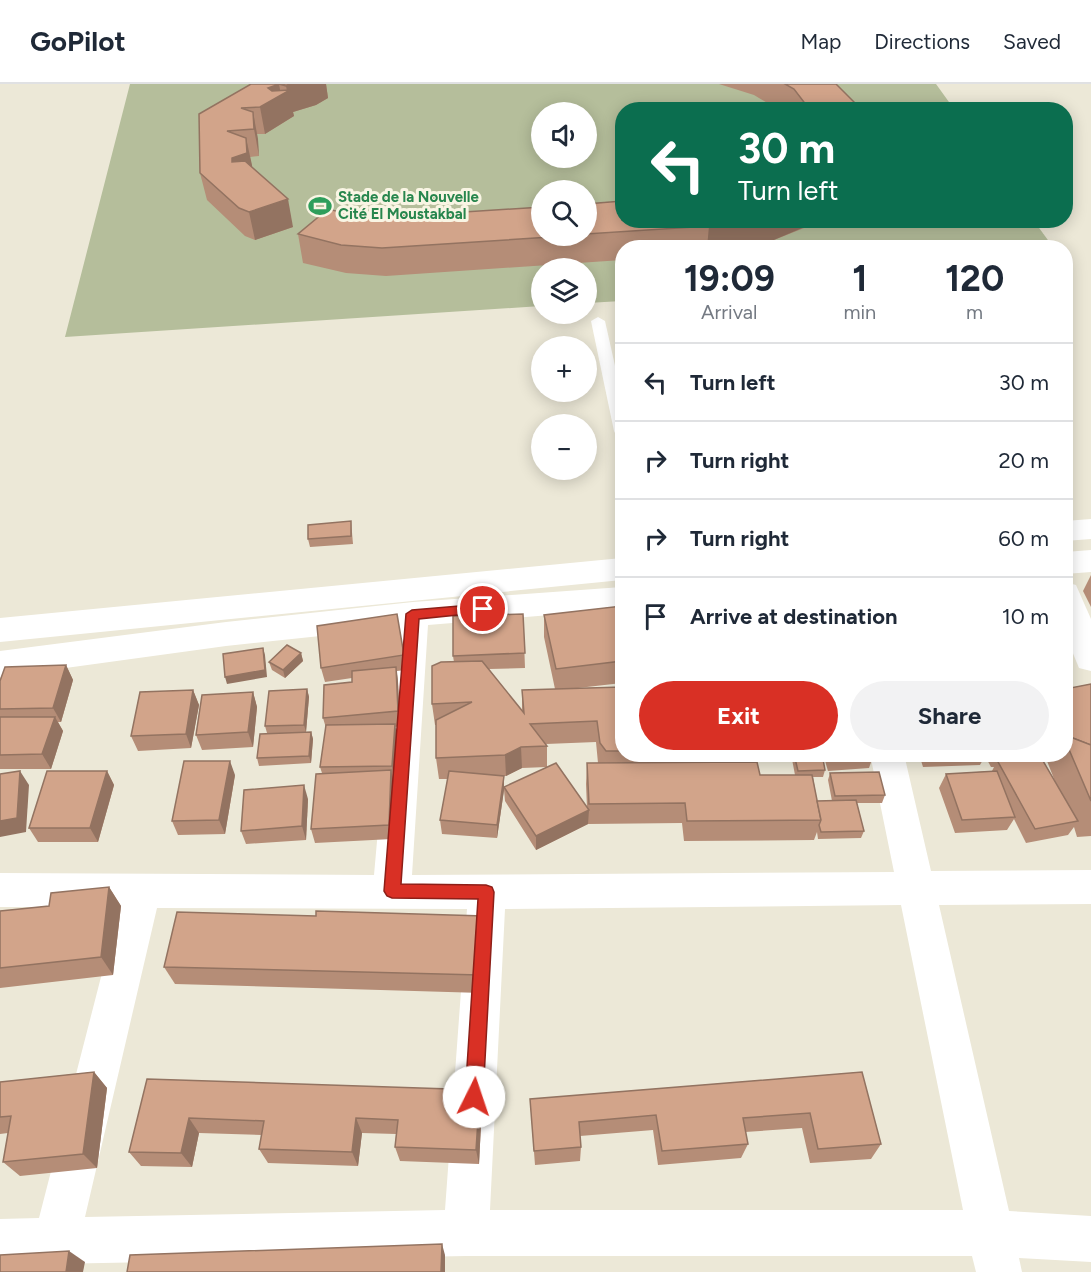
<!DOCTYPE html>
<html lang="en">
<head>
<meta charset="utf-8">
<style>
	body { margin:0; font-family:Figtree,sans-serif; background:#f2f2f3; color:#1f2937; height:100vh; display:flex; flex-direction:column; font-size:22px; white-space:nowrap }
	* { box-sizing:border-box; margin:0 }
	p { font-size:20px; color:#747a83 }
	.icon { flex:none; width:33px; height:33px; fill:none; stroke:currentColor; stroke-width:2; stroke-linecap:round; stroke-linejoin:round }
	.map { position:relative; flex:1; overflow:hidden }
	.panel { position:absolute; left:615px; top:156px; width:458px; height:522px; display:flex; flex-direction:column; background:#fff; border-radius:24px; box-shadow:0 3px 15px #0003 }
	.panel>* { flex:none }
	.top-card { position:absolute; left:615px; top:18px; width:458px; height:126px; border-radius:24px; box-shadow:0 3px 15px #0003; background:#0b6e4f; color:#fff; overflow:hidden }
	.buttons { position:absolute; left:531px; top:18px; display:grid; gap:12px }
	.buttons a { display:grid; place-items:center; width:66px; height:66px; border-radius:50%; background:#fff; box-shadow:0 3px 15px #0003; font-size:30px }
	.pin { position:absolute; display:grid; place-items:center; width:51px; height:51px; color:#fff; margin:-26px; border:3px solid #fff; border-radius:50%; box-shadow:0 2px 6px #0007 }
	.me { position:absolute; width:66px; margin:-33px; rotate:4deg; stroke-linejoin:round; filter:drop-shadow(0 0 4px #0008) }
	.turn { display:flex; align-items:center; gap:21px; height:126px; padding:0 24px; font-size:27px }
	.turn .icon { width:78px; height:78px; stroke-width:2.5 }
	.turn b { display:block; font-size:42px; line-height:51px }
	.eta { display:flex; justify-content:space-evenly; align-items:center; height:102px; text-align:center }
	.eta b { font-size:36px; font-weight:700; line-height:42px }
	.primary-button { display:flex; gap:12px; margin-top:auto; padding:12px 24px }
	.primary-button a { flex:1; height:69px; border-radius:36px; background:#d93025; color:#fff; font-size:24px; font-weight:700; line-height:69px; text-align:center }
	.primary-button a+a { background:#f2f2f3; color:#1f2937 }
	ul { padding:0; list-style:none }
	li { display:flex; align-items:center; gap:18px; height:78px; padding:0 24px; border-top:2px solid #e0e1e3 }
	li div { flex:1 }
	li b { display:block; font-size:22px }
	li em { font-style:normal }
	header { display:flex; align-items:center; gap:36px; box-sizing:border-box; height:84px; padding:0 30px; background:#fff; border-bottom:2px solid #e0e1e3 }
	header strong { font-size:28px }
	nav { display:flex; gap:33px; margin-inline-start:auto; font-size:21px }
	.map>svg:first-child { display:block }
	.green { fill:#b5be9b; fill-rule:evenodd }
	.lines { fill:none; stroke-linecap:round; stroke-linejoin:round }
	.lane { fill:#fff; fill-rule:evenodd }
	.street { fill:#fff; fill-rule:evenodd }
	.wall { fill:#b58d77; fill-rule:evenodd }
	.shaded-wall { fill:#937361 }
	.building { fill:#d2a48a; stroke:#937361; stroke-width:1.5 }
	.route { fill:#d93025; stroke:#8d1f18; stroke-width:1.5 }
	.labels { text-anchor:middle; stroke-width:6; stroke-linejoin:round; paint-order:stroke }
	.far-leisure-label { font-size:15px; font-weight:bold; fill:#27864d; stroke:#f9f5e4; text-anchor:start }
</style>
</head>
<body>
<header>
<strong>GoPilot</strong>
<nav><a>Map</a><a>Directions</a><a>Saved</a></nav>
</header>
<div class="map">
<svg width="1091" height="1188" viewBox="0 0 1091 1188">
	<rect width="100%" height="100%" fill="#ece8d7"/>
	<!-- green -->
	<path class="green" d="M130,0H936L954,25L622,26V136L1034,137L1053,163L622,164V217L587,219L586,184H542L541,222L65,253ZM542,28H586V74H542ZM542,106H586V152H542Z"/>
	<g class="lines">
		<!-- lane -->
		<path class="lane" d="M598,233L605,237L622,313V352L616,351L614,347L591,237Z"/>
		<!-- street -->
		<g class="street">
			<path d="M1091,435V455L1065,457V437Z"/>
			<path d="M1091,466V488L1065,490V468Z"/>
			<path d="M622,474V496L0,558V534Z"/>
			<path d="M1065,498L1076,501L1091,535V587L1079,584L1065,550Z"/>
			<path d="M622,503V525L428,541L412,791L894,788L870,670H904L931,787L1091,786V820L939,821L1009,1127L1091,1132V1178L1019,1174L1022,1188H976L972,1172H466L0,1181V1135L39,1134L119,823H0V789L374,791L396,544L226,562L0,593V567L226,538L413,518ZM901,821L963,1126H490L505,825ZM157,824L467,825L445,1126L85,1133Z"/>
		</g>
	</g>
	<!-- wall -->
	<g class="wall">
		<path d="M251,0H326L328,14L316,21L293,28L294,32L265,50H257L259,72L250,73L252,84L293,143L255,156L245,152L207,116L200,89Z"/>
		<path d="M719,0H836L859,26H779L754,11Z"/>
		<path d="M586,120L819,138L769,158L741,164H622V176L386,192L346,189L303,179L298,150L352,131L542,152H586Z"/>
		<path d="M351,437L353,460L310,463L308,455Z"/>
		<path d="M1091,491V523L1083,507Z"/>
		<path d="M622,522V599L578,604L622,603V670H659L658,679H671L669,670H731L729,677L719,678L760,691H795L791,670H822L825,686L823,693H813L817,717H832L828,696L830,689L885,711L882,719H857L864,747L861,754L818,755L817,748L814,756L684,757L682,739L588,740L536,766L505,717L504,706L497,754L442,750L440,736L448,695H439L436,674V641H435L432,620L454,578L453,572L523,530L525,584L489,585L522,628V606L555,605L544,553V531ZM596,658L598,679H587L586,700L587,724L504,703V692H506L522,684L547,683V662L546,660Z"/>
		<path d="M397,530L406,586L397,587L398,598L400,642L395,643L398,655L394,696H393L394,700L392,755L315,759L311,745L322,689L320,683L326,644L323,634L352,598V594L325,598L321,584Z"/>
		<path d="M301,569L303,577L285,594L272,586L269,578Z"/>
		<path d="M66,581L73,596L61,638H58L63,647L51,685H0V597Z"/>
		<path d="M1091,600V752L1077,753L1074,743L1068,751L1026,759L1014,735L1007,746L955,749L939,704L946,690L992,687L994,683H991L985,672L980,681L923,683L919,670H1065V605ZM1048,675L1047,677L1056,700L1042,676Z"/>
		<path d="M307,605L309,613L306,648H311L313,655L311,679L259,682L257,674L267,649L265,642Z"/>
		<path d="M193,606L199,621L191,664L138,667L131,652Z"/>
		<path d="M253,608L257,623L253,663L202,666L196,651Z"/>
		<path d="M823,670H874L869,684L828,687Z"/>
		<path d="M107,687L114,701L98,758H38L29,744Z"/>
		<path d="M235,691L225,750L178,751L172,737Z"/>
		<path d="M308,715L306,756L246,760L241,747Z"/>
		<path d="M109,803L121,822L113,891L0,904V827L49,822Z"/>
		<path d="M485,850L482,909L175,900L164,883Z"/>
		<path d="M94,988L107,1004L97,1084L20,1092L3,1078L8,1049L0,1050V998Z"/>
		<path d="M862,988L881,1060L871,1075L810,1079L802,1044L745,1048L748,1060L741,1074L658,1081L653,1046L580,1052L581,1063L580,1077L535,1081L530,1015Z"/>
		<path d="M147,995L482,1021L479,1080L400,1077L395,1063L396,1050L362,1049L358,1082L268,1079L259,1065L262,1051L199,1049L192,1083L141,1082L129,1068Z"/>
	</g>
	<!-- shaded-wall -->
	<g class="shaded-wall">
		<path d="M279,0L281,11L287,7L286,2L293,0H326L328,14L316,21L293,28L294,32L265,50L260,23L268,4Z"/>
		<path d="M253,28L258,55L259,72L254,45Z"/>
		<path d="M246,54L252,81L253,96L232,78V74Z"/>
		<path d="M288,115L293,143L255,156L249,128Z"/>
		<path d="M739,136H821L769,158L741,164H707L709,142Z"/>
		<path d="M263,564L265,571L267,593L227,600L225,593Z"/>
		<path d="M301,569L303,577L285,594L283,586Z"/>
		<path d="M66,581L73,596L61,638L53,624Z"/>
		<path d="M396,583L398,598L400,642L398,627Z"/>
		<path d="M307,605L309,613L306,648L304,641Z"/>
		<path d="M193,606L199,621L191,664L186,650Z"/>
		<path d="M253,608L257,623L253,663L248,648Z"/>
		<path d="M55,633L63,647L51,685L42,670Z"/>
		<path d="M395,640L398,655L394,696L392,682Z"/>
		<path d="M311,648L313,655L311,679L309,672Z"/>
		<path d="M521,663L522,684L506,692L505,671Z"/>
		<path d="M652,670H659L657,682L650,686Z"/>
		<path d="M230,677L235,691L225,750L219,736Z"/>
		<path d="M391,686L394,700L392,755L389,741Z"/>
		<path d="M20,687L29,701L26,748L0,753V737Z"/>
		<path d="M107,687L114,701L98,758L90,744Z"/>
		<path d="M504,692V706L497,754V741Z"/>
		<path d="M304,701L308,715L306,756L302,742Z"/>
		<path d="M589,726L588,740L536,766V752Z"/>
		<path d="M109,803L121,822L113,891L101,873Z"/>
		<path d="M484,832L485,850L482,909L480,891Z"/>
		<path d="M94,988L107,1004L97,1084L83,1070Z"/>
		<path d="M480,1006L482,1021L479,1080L476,1066Z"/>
		<path d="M189,1034L199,1049L192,1083L181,1069Z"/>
		<path d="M356,1034L362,1049L358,1082L352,1068Z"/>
		<path d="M442,1160L445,1171V1188H441Z"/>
		<path d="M69,1167L85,1178L83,1188H66Z"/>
	</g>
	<!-- building -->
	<g class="building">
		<path d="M251,0H293L286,2L279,0L268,4L272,7L290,6L260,23L241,24L253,28L254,45L227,47L246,54L247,69L232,74V78L245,77L288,115L249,128L239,124L200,89L199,30Z"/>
		<path d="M785,0H836L859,23V26H810L794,5Z"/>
		<path d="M622,117V136H739L709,142L586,150V120Z"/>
		<path d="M542,123V152H566L382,164L341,161L298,150L328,125L352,131L387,133Z"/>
		<path d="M351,437V452L308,455V441Z"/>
		<path d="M622,522V577L556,585L544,531Z"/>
		<path d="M397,530L404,571L321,584L317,542Z"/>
		<path d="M523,530L525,569L453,572V532Z"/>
		<path d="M287,561L301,569L283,586L269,578Z"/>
		<path d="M263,564L265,586L225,593L223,570Z"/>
		<path d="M482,577L524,629L522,606L622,603V667H606L600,659L597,637L530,640L547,662L521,663L505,671L436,674V636L472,618L432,620V582L441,578Z"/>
		<path d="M66,581L53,624L0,625V597L5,583Z"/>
		<path d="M396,583L398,627L323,634L324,601L352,598V587Z"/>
		<path d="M1091,600V661L1065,651V605Z"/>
		<path d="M307,605L304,641L265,642L269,607Z"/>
		<path d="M193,606L186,650L131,652L140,608Z"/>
		<path d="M253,608L248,648L196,651L202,611Z"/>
		<path d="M0,633H55L42,670L0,671Z"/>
		<path d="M395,640L392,682L320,683L326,641Z"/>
		<path d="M311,648L309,672L257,674L260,650Z"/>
		<path d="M1065,651L1091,661V717L1065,656Z"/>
		<path d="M794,670H822L825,686L798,687Z"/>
		<path d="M832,670H861L833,673Z"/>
		<path d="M1031,670H1039L1078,737L1035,745L997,676Z"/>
		<path d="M184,677H230L219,736L172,737Z"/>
		<path d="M757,678L760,691H812L821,736L687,737L685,719L589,720L587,679Z"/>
		<path d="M556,679L589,726L536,752L504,703Z"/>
		<path d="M391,686L389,741L311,745L316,690Z"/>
		<path d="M20,687L17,734L0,737V690Z"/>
		<path d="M47,687H107L90,744H29Z"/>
		<path d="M449,687L504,692L497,741L440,736Z"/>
		<path d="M997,687L1015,733L962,736L946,690Z"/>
		<path d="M879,688L885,711L835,712L830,689Z"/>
		<path d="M304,701L302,742L241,747L244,706Z"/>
		<path d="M856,716L864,747L821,748L819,741L821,736L817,717Z"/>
		<path d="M109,803L101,873L0,884V827L49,822L51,809Z"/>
		<path d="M316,827L484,832L480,891L164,883L177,828L316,832Z"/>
		<path d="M94,988L83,1070L3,1078L11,1032L0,1033V998Z"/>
		<path d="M862,988L881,1060L818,1065L810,1029L743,1034L748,1060L662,1067L656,1031L579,1038L581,1063L534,1067L530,1015Z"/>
		<path d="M147,995L480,1006L476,1066L395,1063L398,1036L356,1034L352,1068L259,1065L264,1037L189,1034L181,1069L129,1068Z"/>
		<path d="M442,1160L441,1188H127L130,1171Z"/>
		<path d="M69,1167L66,1188H0V1171Z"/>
	</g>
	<!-- route -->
	<path class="route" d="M483,520L489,525L487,528L419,535L401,800L486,801L492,803L494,808L483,1013L480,1019L474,1022L468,1019L465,1013L478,815L392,814L387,812L384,807L406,530L412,526Z"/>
	<!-- icons -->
	<defs>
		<g id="stadium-bare" transform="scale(1.8)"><path d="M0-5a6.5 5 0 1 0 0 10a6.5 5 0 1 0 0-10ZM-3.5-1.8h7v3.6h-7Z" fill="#2e9e5b" stroke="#f9f5e4" stroke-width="2.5" paint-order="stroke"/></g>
	</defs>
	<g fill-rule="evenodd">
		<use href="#stadium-bare" x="320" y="122"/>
	</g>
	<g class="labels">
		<!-- far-leisure labels -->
		<g class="far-leisure-label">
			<text x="338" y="118">Stade de la Nouvelle<tspan x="338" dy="17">Cité El Moustakbal</tspan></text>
		</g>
	</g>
</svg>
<div class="buttons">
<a><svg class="icon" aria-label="sound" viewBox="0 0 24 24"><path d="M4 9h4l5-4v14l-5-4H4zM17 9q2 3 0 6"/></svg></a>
<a><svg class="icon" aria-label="search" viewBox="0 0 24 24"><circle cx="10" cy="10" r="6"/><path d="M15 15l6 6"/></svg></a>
<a><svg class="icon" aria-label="layers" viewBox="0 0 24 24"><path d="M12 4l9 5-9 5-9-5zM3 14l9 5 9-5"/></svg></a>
<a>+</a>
<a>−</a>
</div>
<div class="pin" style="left:483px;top:525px;background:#d93025"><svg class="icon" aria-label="arrive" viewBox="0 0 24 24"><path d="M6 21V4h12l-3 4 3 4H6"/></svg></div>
<svg class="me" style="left:474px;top:1013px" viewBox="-20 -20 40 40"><circle r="19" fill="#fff"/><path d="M0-13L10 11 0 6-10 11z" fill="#d93025"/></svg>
<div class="top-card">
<div class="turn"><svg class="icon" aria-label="left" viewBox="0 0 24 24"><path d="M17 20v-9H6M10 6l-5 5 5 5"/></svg><div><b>30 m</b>Turn left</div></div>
</div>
<section class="panel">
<div class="eta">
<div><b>19:09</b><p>Arrival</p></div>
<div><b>1</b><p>min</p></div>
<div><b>120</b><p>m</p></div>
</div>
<ul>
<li><svg class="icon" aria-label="left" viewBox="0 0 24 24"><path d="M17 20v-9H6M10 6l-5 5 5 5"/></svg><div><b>Turn left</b></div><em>30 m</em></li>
<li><svg class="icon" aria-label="right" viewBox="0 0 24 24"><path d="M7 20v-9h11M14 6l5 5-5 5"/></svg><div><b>Turn right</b></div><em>20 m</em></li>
<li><svg class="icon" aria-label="right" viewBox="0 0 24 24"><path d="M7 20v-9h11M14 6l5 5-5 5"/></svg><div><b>Turn right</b></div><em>60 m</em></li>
<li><svg class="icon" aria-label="arrive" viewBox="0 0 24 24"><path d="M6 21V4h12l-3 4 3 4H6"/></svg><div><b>Arrive at destination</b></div><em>10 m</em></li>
</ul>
<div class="primary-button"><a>Exit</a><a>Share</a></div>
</section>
</div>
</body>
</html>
